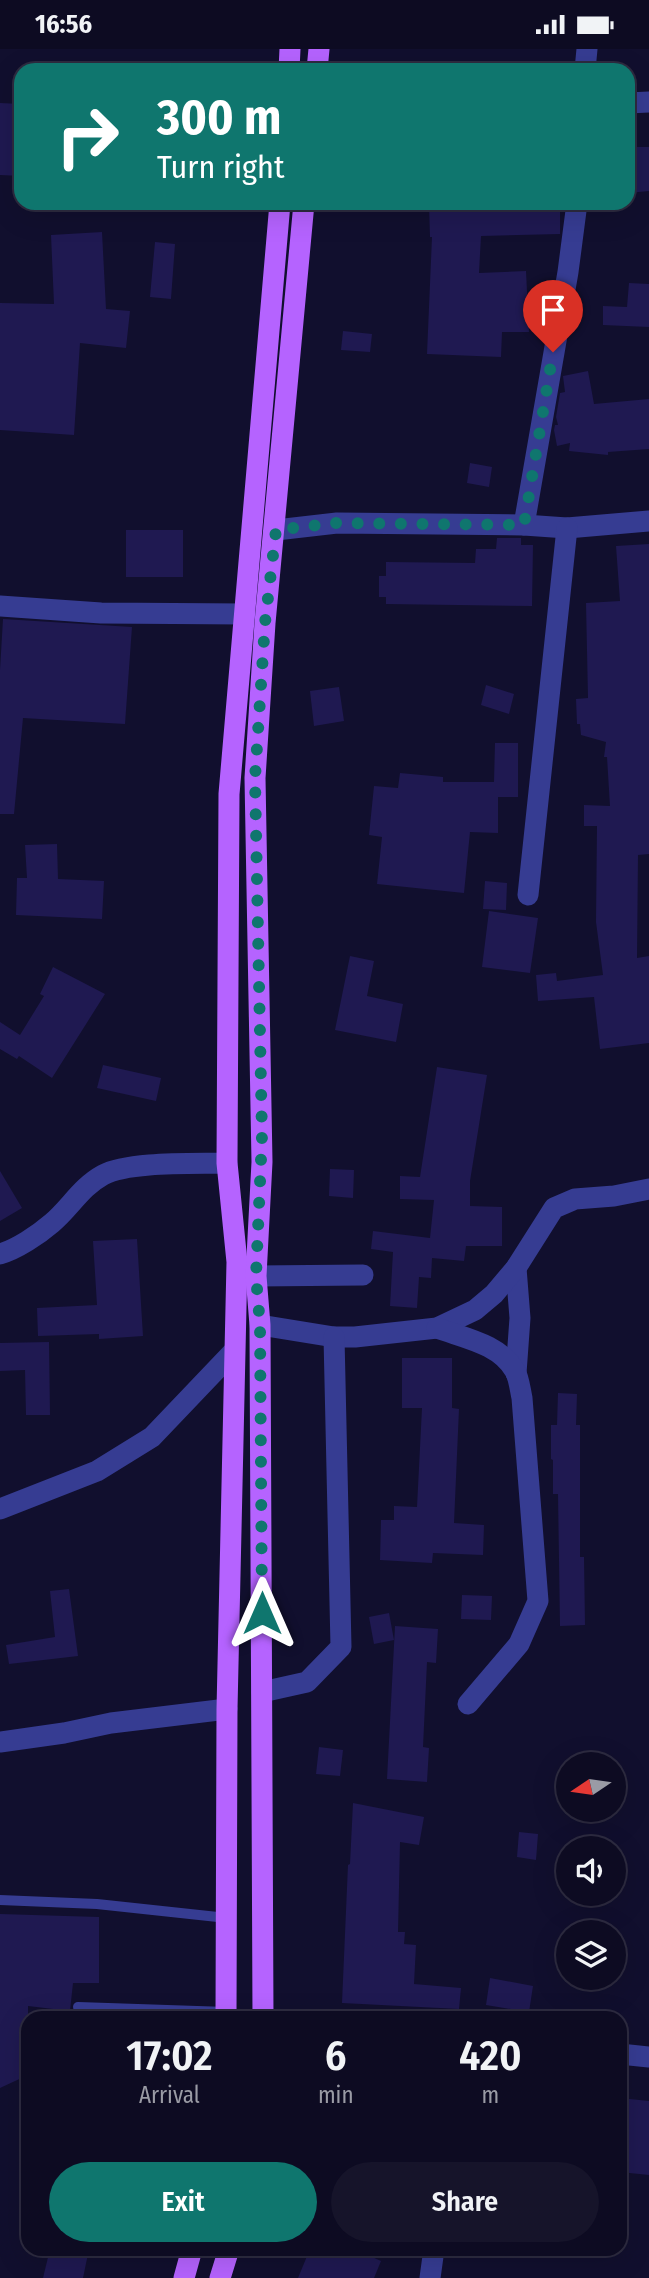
<!DOCTYPE html>
<html lang="en">
<head>
<meta charset="utf-8">
<style>
	body { margin:0; font-family:"Fira Sans Condensed",sans-serif; background:#16142a; color:#f1f3f6; height:100vh; display:flex; flex-direction:column; font-size:26px; white-space:nowrap }
	* { box-sizing:border-box; margin:0 }
	p { font-size:23px; color:#9a9ba5 }
	.icon { flex:none; width:38px; height:38px; fill:none; stroke:currentColor; stroke-width:2; stroke-linecap:round; stroke-linejoin:round }
	.map { position:relative; flex:1; overflow:hidden }
	.drawer { position:absolute; left:21px; top:1962px; width:606px; height:245px; display:flex; flex-direction:column; background:#0d0b22; border-radius:21px; box-shadow:0 7px 28px #0002,0 0 0 2px #2d2b40 }
	.drawer>* { flex:none }
	.banner { position:absolute; left:14px; top:14px; width:621px; height:147px; border-radius:21px; box-shadow:0 7px 28px #0002,0 0 0 2px #2d2b40; background:#0f766e; color:#fff; overflow:hidden }
	.needle { width:46px; rotate:257deg }
	.tools { position:absolute; left:556px; top:1703px; display:grid; gap:14px }
	.tools a { display:grid; place-items:center; width:70px; height:70px; border-radius:50%; background:#0d0b22; box-shadow:0 7px 28px #0002,0 0 0 2px #2d2b40; font-size:35px }
	.pin { position:absolute; display:grid; place-items:center; width:60px; height:60px; color:#fff; margin:-72px -30px; border-radius:50% 50% 50% 0; rotate:-45deg; box-shadow:0 0 7px #0007 }
	.pin .icon { rotate:45deg }
	.me { position:absolute; width:77px; margin:-38px; rotate:0deg; stroke-linejoin:round; filter:drop-shadow(0 0 5px #0008) }
	.turn { display:flex; align-items:center; gap:24px; height:147px; padding:0 28px; font-size:32px }
	.turn .icon { width:91px; height:91px; stroke-width:2.5 }
	.turn b { display:block; font-size:49px; line-height:60px }
	.eta { display:flex; justify-content:space-evenly; align-items:center; height:119px; text-align:center }
	.eta b { font-size:42px; font-weight:600; line-height:49px }
	.cta { display:flex; gap:14px; margin-top:auto; padding:14px 28px }
	.cta a { flex:1; height:80px; border-radius:42px; background:#0f766e; color:#fff; font-size:28px; font-weight:600; line-height:80px; text-align:center }
	.cta a+a { background:#16142a; color:#f1f3f6 }
	.status { display:flex; justify-content:space-between; align-items:center; height:49px; padding:0 35px; background:#0d0b22; direction:ltr }
	.status svg { height:19px; fill:currentColor }
	.map>svg:first-child { display:block }
	.building { fill:#1f1951 }
	.lines { fill:none; stroke-linecap:round; stroke-linejoin:round }
	.lane { stroke:#363c92; stroke-width:10 }
	.street { stroke:#363c92; stroke-width:21 }
	.primary { stroke:#b563ff; stroke-width:21 }
	.route { stroke:#0f766e; stroke-width:12; stroke-dasharray:0 21.6 }
</style>
</head>
<body>
<div class="status"><b>16:56</b><svg viewBox="0 0 49 12"><path d="M0 12V9h3v3zM5 12V6h3v6zM10 12V3h3v9zM15 12V0h3v12zM26 1h20v11H26zM47 4h2v5h-2z"/></svg></div>
<div class="map">
<svg width="649" height="2229" viewBox="0 0 649 2229">
	<rect width="100%" height="100%" fill="#110f2e"/>
	<!-- building -->
	<g class="building">
		<path d="M0,54L21,55V127L0,126Z"/>
		<path d="M628,98H649V142L628,144Z"/>
		<path d="M560,154V185L481,187L479,224L526,222L529,283H502L501,308L427,305L432,188H430L429,155Z"/>
		<path d="M102,183L106,260L130,262L126,299L80,294L74,386L0,381V254L54,255L51,186Z"/>
		<path d="M155,193L175,195L171,250L150,248Z"/>
		<path d="M629,234L649,235V278L603,276V257L627,258Z"/>
		<path d="M343,282L372,285L370,303L341,301Z"/>
		<path d="M588,322L594,355L649,350V400L608,403V406L569,402L570,394L557,397L554,381L555,376H558L556,368L560,344L565,343L563,327Z"/>
		<path d="M470,414L492,418L489,438L467,434Z"/>
		<rect x="126" y="481" width="57" height="47"/>
		<path d="M497,489H521V496H533L532,557L386,555V548H379V527H386V513L475,514L476,500H496Z"/>
		<path d="M649,495V805L638,806L637,909L649,907V994L600,1000L594,948L538,952L536,926L556,924L557,932L603,926L596,873L597,777H584V756L610,757L607,708H604L606,693L581,686L580,675H577L576,650L588,649L586,554L620,552L616,497Z"/>
		<path d="M3,570L132,578L125,675L23,669L14,765H0V621Z"/>
		<path d="M486,636L514,645L509,665L481,656Z"/>
		<path d="M339,638L344,672L314,677L310,642Z"/>
		<path d="M495,694H518V748H498V784L470,783L464,844L377,835L382,788L369,786L374,737L398,739L400,724L443,728V733H494Z"/>
		<path d="M57,795L58,830L104,832L102,870L16,866L17,829H27L25,796Z"/>
		<path d="M485,832L507,834L506,861L483,860Z"/>
		<path d="M489,862L538,869L530,924L482,918Z"/>
		<path d="M350,907L374,912L367,947L403,955L396,993L335,981Z"/>
		<path d="M53,918L105,945L52,1029L19,1007L17,1010L0,1000V973L20,986L44,947L40,945Z"/>
		<path d="M103,1016L161,1029L156,1052L97,1039Z"/>
		<path d="M437,1018L487,1026L470,1132V1157L502,1158V1197H466L464,1212L432,1209L431,1229L419,1228L417,1259L390,1257L393,1203L371,1200L373,1182L430,1189L434,1151L400,1150V1127L420,1128Z"/>
		<path d="M330,1120L354,1121L353,1149L329,1147Z"/>
		<path d="M0,1122L22,1159L0,1172Z"/>
		<path d="M137,1190L143,1287L99,1290V1285L38,1287L37,1259L97,1256L93,1192Z"/>
		<path d="M49,1293L50,1366H26L25,1321L0,1322V1294Z"/>
		<path d="M402,1309H452V1359L459,1360L454,1474L484,1476L483,1506L433,1504L432,1514L380,1511L381,1471H394V1457L417,1458L422,1359H402Z"/>
		<path d="M558,1344L577,1345L576,1376H580V1508H584L585,1576L560,1577L558,1445H553V1411L551,1410V1376H557Z"/>
		<path d="M69,1540L78,1607L9,1615L6,1596L55,1588L50,1542Z"/>
		<path d="M462,1546L492,1547L491,1571L461,1570Z"/>
		<path d="M389,1564L394,1591L374,1595L369,1568Z"/>
		<path d="M395,1577L438,1580L436,1614L427,1613L423,1698L429,1699L427,1733L387,1730Z"/>
		<path d="M319,1698L343,1701L340,1727L316,1725Z"/>
		<path d="M353,1754L424,1768L419,1796L400,1793L398,1883H405L404,1895L416,1896L414,1935L461,1939L459,1960L342,1954L348,1816L350,1815Z"/>
		<path d="M519,1783L538,1785L536,1811L517,1808Z"/>
		<path d="M0,1865L99,1868V1934H73L70,1962L28,1957V2026L0,2039Z"/>
		<path d="M490,1929L533,1937L529,1963L486,1956Z"/>
		<path d="M620,2049L649,2052V2126L620,2123Z"/>
		<path d="M50,2200H89L83,2229H43Z"/>
		<path d="M310,2200H354L381,2212L374,2229H298Z"/>
	</g>
	<g class="lines">
		<!-- lane -->
		<g class="lane">
			<path d="M0,1851L97,1855L227,1869"/>
			<path d="M78,1958L227,1963"/>
		</g>
		<!-- street -->
		<g class="street">
			<path d="M585,21L587,0"/>
			<path d="M628,54L649,53"/>
			<path d="M524,476L568,223L577,154"/>
			<path d="M276,481L337,474L524,476L567,479L649,472"/>
			<path d="M0,557L101,564L245,565"/>
			<path d="M528,846L567,479"/>
			<path d="M0,1205C17,1200 38,1186 52,1174C70,1159 81,1138 103,1126C129,1112 196,1115 227,1114"/>
			<path d="M516,1219L520,1269L516,1324"/>
			<path d="M256,1227L363,1226"/>
			<path d="M260,1276L334,1288H355L437,1279L475,1261L494,1245L516,1219L554,1159L575,1150L614,1147L649,1140"/>
			<path d="M437,1279C464,1289 500,1295 515,1322C519,1329 520,1340 522,1349L538,1552L519,1595L468,1655"/>
			<path d="M0,1460L97,1422L152,1388L234,1302"/>
			<path d="M262,1643L307,1633L341,1598L334,1288"/>
			<path d="M0,1693L64,1684L111,1674L227,1660"/>
			<path d="M620,2005L649,2008"/>
			<path d="M430,2229L434,2200"/>
		</g>
		<!-- primary -->
		<g class="primary">
			<path d="M289,21L290,0"/>
			<path d="M317,21L319,0"/>
			<path d="M226,1969L227,1660L237,1213L227,1114L229,745L280,154"/>
			<path d="M263,1969L260,1276L256,1227L262,1113L255,729L265,574L304,154"/>
			<path d="M184,2229L192,2200"/>
			<path d="M220,2229L229,2200"/>
		</g>
	</g>
	<g class="lines">
		<!-- route -->
		<path class="route" d="M262,1564L260,1276L256,1227L262,1087L255,729L265,574L276,481L337,474L524,476L553,303"/>
	</g>
</svg>
<div class="tools">
<a><svg class="needle" viewBox="-14 -14 28 28"><path d="M0-13l5 13h-10z" fill="#e53935"/><path d="M0 13l5-13h-10z" fill="#9a9ba5"/></svg></a>
<a><svg class="icon" aria-label="sound" viewBox="0 0 24 24"><path d="M4 9h4l5-4v14l-5-4H4zM17 9q2 3 0 6"/></svg></a>
<a><svg class="icon" aria-label="layers" viewBox="0 0 24 24"><path d="M12 4l9 5-9 5-9-5zM3 14l9 5 9-5"/></svg></a>
</div>
<div class="pin" style="left:553px;top:303px;background:#d93025"><svg class="icon" aria-label="arrive" viewBox="0 0 24 24"><path d="M6 21V4h12l-3 4 3 4H6"/></svg></div>
<svg class="me" style="left:262px;top:1564px" viewBox="-20 -20 40 40"><path d="M0-17L14 15 0 8-14 15z" fill="#0f766e" stroke="#fff" stroke-width="4"/></svg>
<div class="banner">
<div class="turn"><svg class="icon" aria-label="right" viewBox="0 0 24 24"><path d="M7 20v-9h11M14 6l5 5-5 5"/></svg><div><b>300 m</b>Turn right</div></div>
</div>
<section class="drawer">
<div class="eta">
<div><b>17:02</b><p>Arrival</p></div>
<div><b>6</b><p>min</p></div>
<div><b>420</b><p>m</p></div>
</div>
<div class="cta"><a>Exit</a><a>Share</a></div>
</section>
</div>
</body>
</html>
